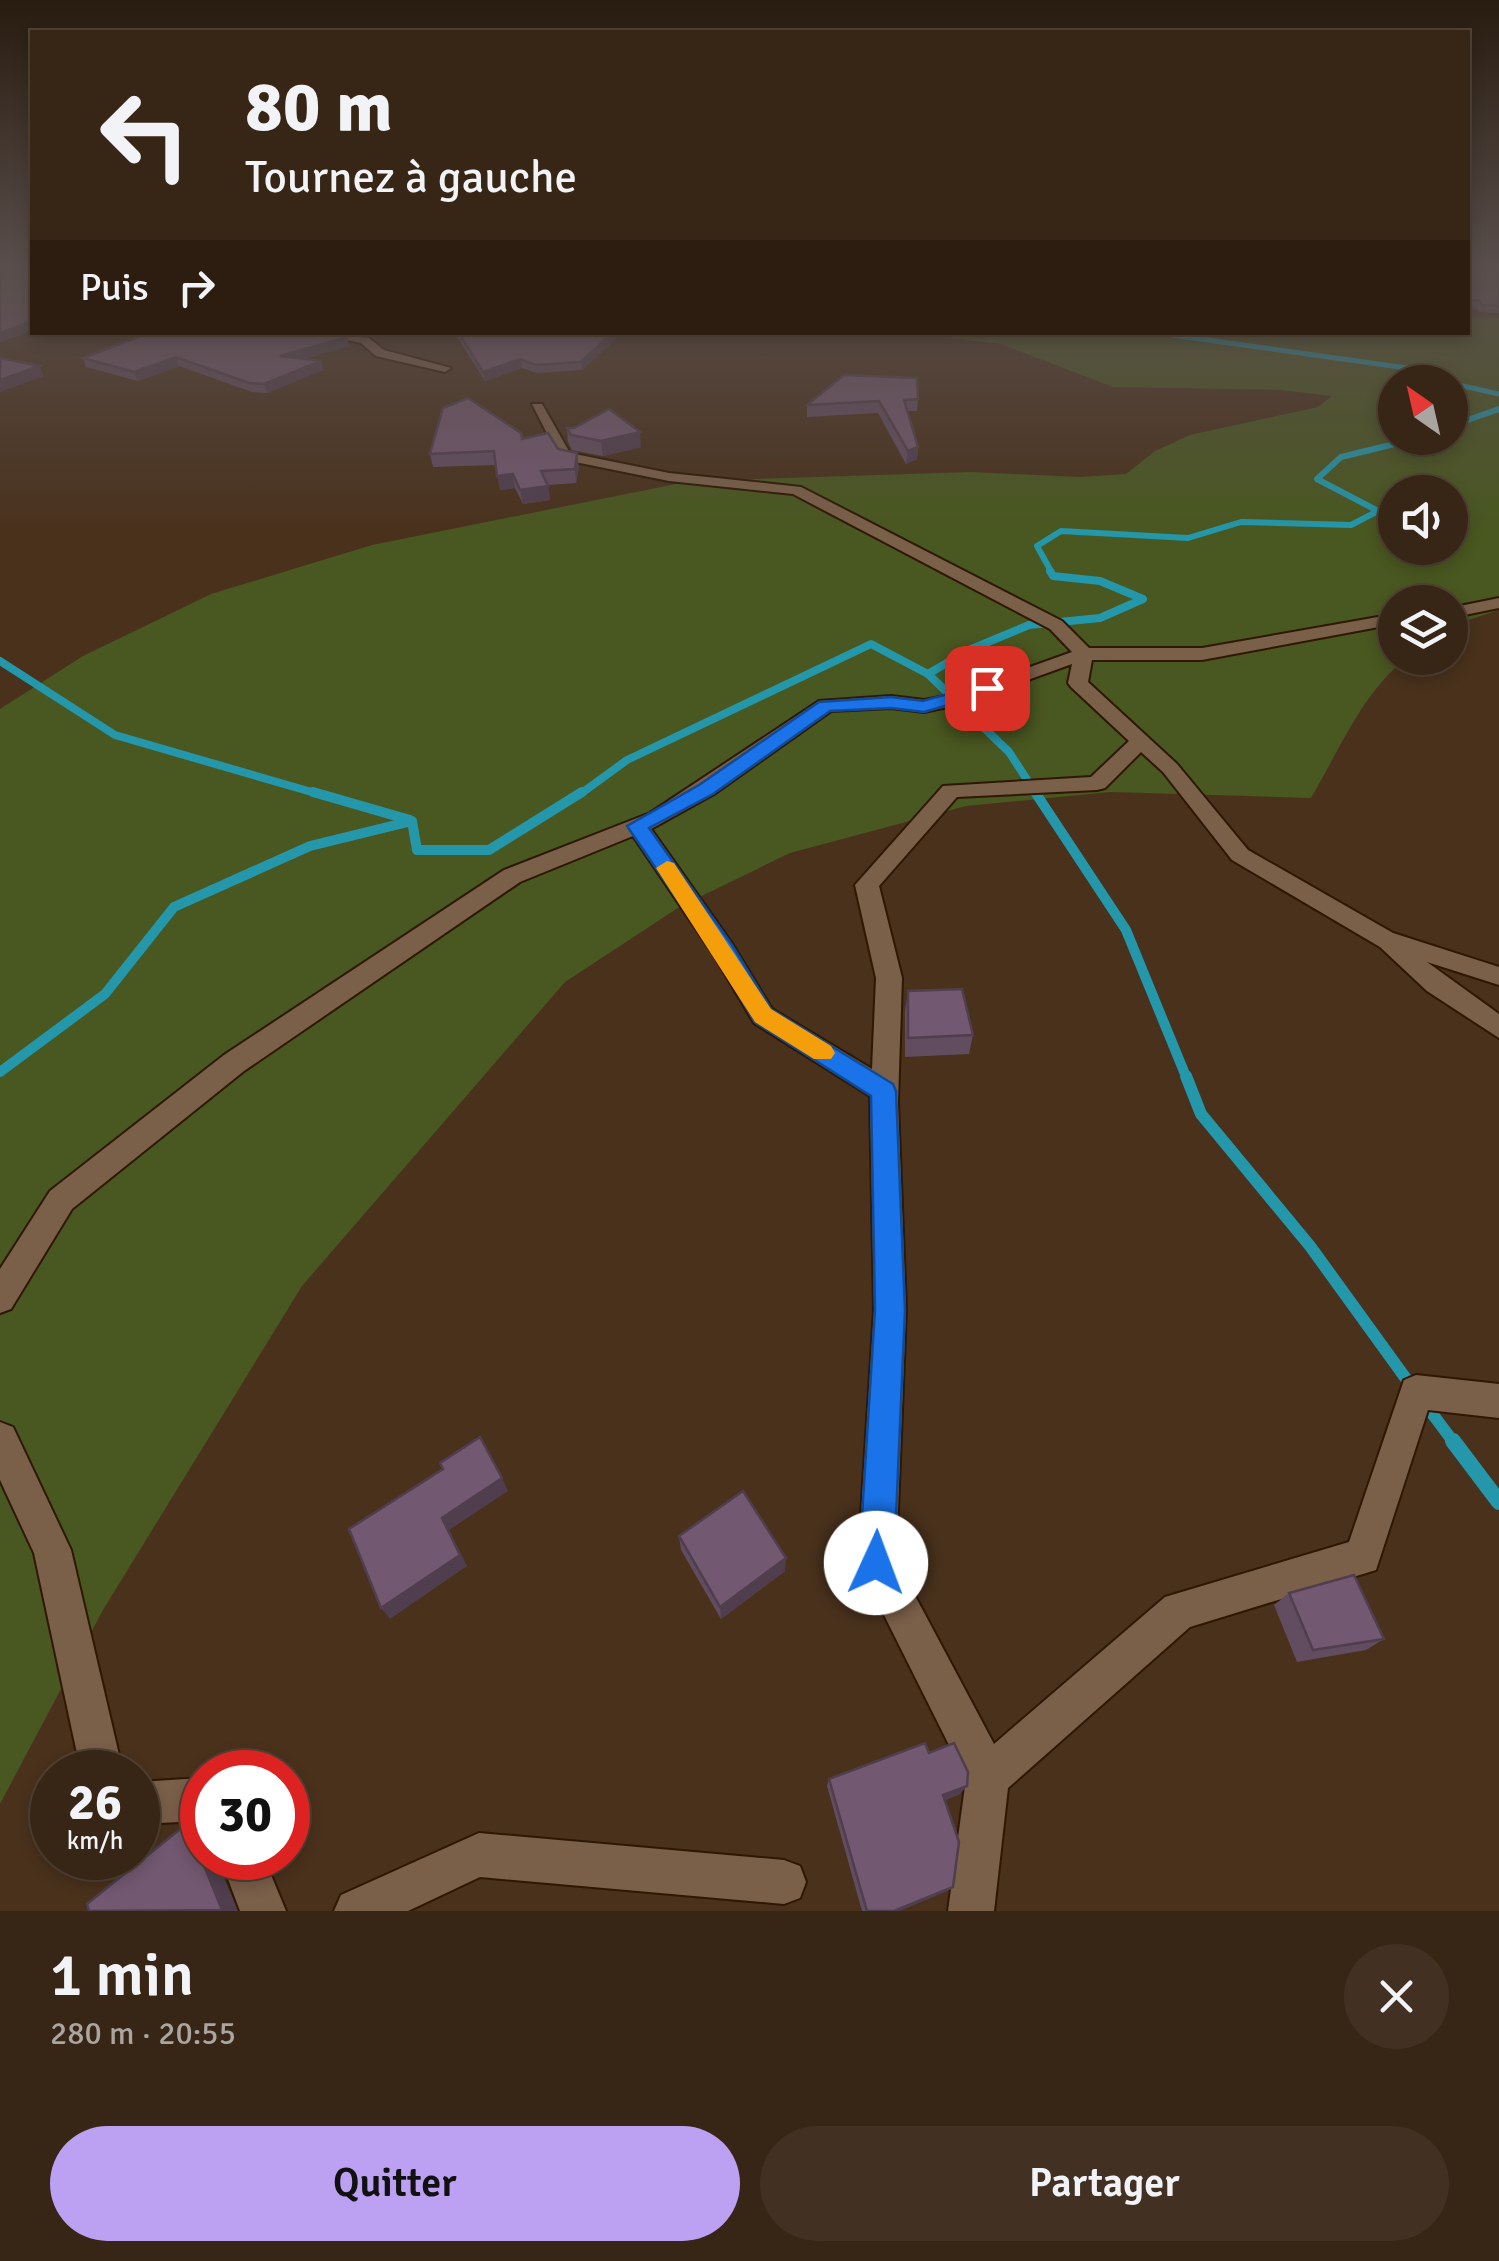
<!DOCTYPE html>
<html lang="fr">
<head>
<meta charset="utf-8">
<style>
	body { margin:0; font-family:Signika,sans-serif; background:#423122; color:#f1f3f6; height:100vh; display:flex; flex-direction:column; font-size:38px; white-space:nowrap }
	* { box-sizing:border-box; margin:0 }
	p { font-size:32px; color:#aaa5a0 }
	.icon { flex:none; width:55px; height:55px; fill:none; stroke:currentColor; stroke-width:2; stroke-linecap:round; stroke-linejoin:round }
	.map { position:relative; height:1911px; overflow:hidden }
	.drawer { display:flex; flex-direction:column; background:#372515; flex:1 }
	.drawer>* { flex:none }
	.guide { position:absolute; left:30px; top:30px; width:1440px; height:305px; border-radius:0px; box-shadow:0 5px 15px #0003,0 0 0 2px #514234; background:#372515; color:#f1f3f6; overflow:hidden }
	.needle { width:65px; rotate:326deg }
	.buttons { position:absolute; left:1378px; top:365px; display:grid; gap:20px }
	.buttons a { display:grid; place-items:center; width:90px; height:90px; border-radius:50%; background:#372515; box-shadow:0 5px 15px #0003,0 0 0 2px #514234; font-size:50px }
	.speed { position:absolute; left:30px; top:1750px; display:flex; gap:20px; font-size:50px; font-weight:700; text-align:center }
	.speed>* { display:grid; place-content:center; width:130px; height:130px; border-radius:50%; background:#372515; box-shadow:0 5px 15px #0003,0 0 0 2px #514234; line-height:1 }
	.speed small { font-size:25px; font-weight:400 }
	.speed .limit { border:15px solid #d22; background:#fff; color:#111 }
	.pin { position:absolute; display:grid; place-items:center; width:85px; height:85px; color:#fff; margin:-42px; border-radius:20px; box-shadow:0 5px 15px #0006 }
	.me { position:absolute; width:110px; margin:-55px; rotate:2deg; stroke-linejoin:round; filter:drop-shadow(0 0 8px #0008) }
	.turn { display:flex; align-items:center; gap:35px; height:210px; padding:0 50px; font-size:45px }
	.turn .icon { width:130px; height:130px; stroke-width:2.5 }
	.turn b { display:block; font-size:70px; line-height:85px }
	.then { display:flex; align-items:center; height:95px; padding:0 50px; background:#0003; gap:20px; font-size:38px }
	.round { display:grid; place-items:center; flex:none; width:105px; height:105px; border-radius:52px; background:#423122 }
	.overview { display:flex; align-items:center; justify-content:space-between; height:170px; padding:0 50px }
	h1 { font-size:60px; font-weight:600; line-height:75px }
	.cta { display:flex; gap:20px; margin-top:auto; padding:20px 50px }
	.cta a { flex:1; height:115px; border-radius:60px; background:#bca0f2; color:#111; font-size:40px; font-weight:600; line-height:115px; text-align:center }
	.cta a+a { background:#423122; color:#f1f3f6 }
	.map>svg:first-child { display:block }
	.green { fill:#495720; fill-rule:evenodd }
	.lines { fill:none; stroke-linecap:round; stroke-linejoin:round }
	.stream-far5 { stroke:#2497aa; stroke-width:5 }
	.stream-far4 { stroke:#2497aa; stroke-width:6 }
	.stream-far3 { stroke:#2497aa; stroke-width:8 }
	.stream-far2 { stroke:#2497aa; stroke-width:10 }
	.stream-far1 { stroke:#2497aa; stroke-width:12 }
	.stream { stroke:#2497aa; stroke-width:16 }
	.minor-casing { stroke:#2e1803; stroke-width:4 }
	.minor { fill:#7a5f49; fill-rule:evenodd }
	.wall { fill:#624c60 }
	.shaded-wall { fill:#503e4e }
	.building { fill:#725870; stroke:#503e4e; stroke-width:2.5 }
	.route { fill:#1a73e8; stroke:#114b97; stroke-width:2.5 }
	.slow { fill:#f59e0b }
</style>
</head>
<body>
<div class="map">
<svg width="1499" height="1911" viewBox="0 0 1499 1911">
	<rect width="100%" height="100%" fill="#49311c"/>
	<!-- green -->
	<path class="green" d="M1468,317L1499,318V610L1450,626V602H1395V658H1407C1363,691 1339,751 1311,798L1110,792L966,806L790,853L681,906L565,982L302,1286L103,1610L0,1804V709L83,656L211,594L372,545L691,481L971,472L1080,477L1126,474L1155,451L1190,435L1318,407L1332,396L1281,390L1113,387L1001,344L907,333L1468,332ZM1395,382H1450V438H1395ZM1395,492H1450V548H1395Z"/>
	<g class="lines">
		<!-- stream-far5 -->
		<g class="stream-far5">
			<path d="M1151,332L1421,370L1449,382"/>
			<path d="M1450,383L1499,394"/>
		</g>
		<!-- stream-far4 -->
		<g class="stream-far4">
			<path d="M1450,426L1499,409"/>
			<path d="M1052,573L1037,546L1061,531L1188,538L1241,522L1351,525L1378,511L1317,479L1341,457L1419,438"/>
		</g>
		<!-- stream-far3 -->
		<g class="stream-far3">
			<path d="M0,661L115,735L322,795"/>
			<path d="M928,674L1009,752L1037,795"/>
			<path d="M579,795L627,760L871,644L928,674L969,650L1029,625L1100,618L1143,599L1100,581L1053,576L1050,571"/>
		</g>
		<!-- stream-far2 -->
		<g class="stream-far2">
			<path d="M313,792L410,820"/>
			<path d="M1035,792L1126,930L1187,1079"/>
			<path d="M0,1072L105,994L174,907L310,846L412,821L417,850H489L582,792"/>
		</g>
		<!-- stream-far1 -->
		<g class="stream-far1">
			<path d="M1186,1076L1201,1114L1310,1246L1412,1387"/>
			<path d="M1422,1400L1455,1444"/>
		</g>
		<!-- stream -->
		<path class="stream" d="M1453,1441L1499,1502"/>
		<!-- minor casing -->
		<g class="minor-casing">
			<g id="minor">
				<path d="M311,332L369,338L384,350L451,368L445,372L376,356L361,343Z"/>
				<path d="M532,404H542L570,453L669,473L801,487L1062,621L1089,648H1202L1395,614V624L1202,660H1092L1088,682L1177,764L1248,850L1393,933L1499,967V985L1427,962L1499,1014V1038L1427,991L1380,947L1232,860L1163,772L1141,752L1105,788L1097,790L957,797L879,886L902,978L898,1102L906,1310L896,1560L994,1744L1165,1597L1349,1542L1404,1380L1416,1375L1499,1384V1418L1428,1410L1376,1570L1190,1627L1008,1788L994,1911H948L966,1779L858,1563L874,1310L870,1096L754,1023L715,957L633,836L520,882L244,1071L72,1209L11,1309L0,1313V1269L50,1191L224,1055L504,870L650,813L819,701L891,696L924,700L951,695L1072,652L1050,629L793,494L669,481L560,459ZM1072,664L1068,683L1071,687L1129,741L1091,777L943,786L855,885L876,978L872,1069L772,1009L733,945L651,829L714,794L831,711L891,708L924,712L962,704Z"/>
				<path d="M1499,598V608L1450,618V608Z"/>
				<path d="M0,1422L13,1427L71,1550L123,1772H81L34,1553L0,1480Z"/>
				<path d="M202,1778V1821L138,1824V1782Z"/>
				<path d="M479,1833L784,1860L800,1866L806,1882L800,1898L784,1904L480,1877L408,1911H334L341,1895Z"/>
				<path d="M220,1858H264L286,1911H240Z"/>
			</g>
		</g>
		<!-- minor -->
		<use href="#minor" class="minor"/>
	</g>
	<!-- wall -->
	<g class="wall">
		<path d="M1468,266H1499V313L1480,312L1475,308L1468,307Z"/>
		<path d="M454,332H623L582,370L537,373L522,368L485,381Z"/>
		<path d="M347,337L349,346L303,359L321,361L323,370L267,393L252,392L179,366L138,381L86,367L83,358Z"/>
		<path d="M918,399L917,411H907L918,447L917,459L906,464L878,413L807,417V405Z"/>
		<path d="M567,428L641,447L603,456L572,450L568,442Z"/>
		<path d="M522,439L558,449L579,467L576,483L548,485L550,500L523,504L515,488L500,490L496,465L433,467L430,454Z"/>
		<path d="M908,991L973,1035L969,1054L905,1057V1011Z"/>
		<path d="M679,1536L785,1571L721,1619L681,1550Z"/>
		<path d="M1289,1593L1384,1639L1366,1650L1297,1662L1274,1605Z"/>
		<path d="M929,1753L960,1794L945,1800L953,1887L947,1891L899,1911H862L827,1786L829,1779Z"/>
	</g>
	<!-- shaded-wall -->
	<g class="shaded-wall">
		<path d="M32,321V331L0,342V333Z"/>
		<path d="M613,332H623L582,370L581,362Z"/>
		<path d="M347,337L349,346L282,365L280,356Z"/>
		<path d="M176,357L179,366L138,381L134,372Z"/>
		<path d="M520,359L522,368L485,381L483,372Z"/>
		<path d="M321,361L323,370L267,393L264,384Z"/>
		<path d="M39,366L44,376L0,392V380Z"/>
		<path d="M640,432L641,447L603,456L601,441Z"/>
		<path d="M918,447L917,459L906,464L908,451Z"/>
		<path d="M577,453L579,467L576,483L575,469Z"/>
		<path d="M513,474L515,488L500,490L497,476Z"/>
		<path d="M548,486L550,500L523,504L520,490Z"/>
		<path d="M502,1478L508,1491L449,1530L467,1566L390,1619L381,1608L442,1518Z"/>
		<path d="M786,1558L785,1571L721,1619L720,1607Z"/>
		<path d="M967,1786L960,1794L937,1802L943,1795Z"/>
		<path d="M194,1818L202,1822V1841Z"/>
		<path d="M202,1851V1858H219L216,1859L238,1911H221L199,1853Z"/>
		<path d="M953,1887L947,1891L899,1911H894Z"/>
	</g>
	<!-- building -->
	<g class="building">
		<path d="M0,266H32V321L0,333Z"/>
		<path d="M1468,266H1499V306L1483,305L1478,300H1468Z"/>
		<path d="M151,332H329L347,337L280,356L321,361L264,384L249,383L176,357L134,372L83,358Z"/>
		<path d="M458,332H613L581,362L536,365L520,359L483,372Z"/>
		<path d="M0,358L39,366L0,380Z"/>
		<path d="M844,375L917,378L918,399L904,400L918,447L908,451L879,401L807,405Z"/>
		<path d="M468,398L521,433L522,439L548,433L558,449L577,453L575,469L541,471L548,486L520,490L513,474L497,476L494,451L430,454L443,408Z"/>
		<path d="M609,409L640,432L601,441L571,435L567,428H574Z"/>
		<path d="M962,989L973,1035L908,1038V991Z"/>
		<path d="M480,1437L502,1478L442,1518L460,1555L381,1608L349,1529L443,1469L440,1463Z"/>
		<path d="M743,1491L786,1558L720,1607L679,1536Z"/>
		<path d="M1354,1575L1384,1639L1313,1650L1289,1593Z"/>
		<path d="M925,1743L929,1753L954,1743L968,1772L967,1786L943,1795L959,1842L953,1887L894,1911H867L829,1779Z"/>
		<path d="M194,1818L202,1841V1851L199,1853L222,1910L89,1911L87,1904Z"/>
	</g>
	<!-- sky -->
	<linearGradient id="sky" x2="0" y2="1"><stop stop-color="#281b0f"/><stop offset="0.5" stop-color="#594e4b"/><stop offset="1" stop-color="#594e4b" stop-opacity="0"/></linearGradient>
	<rect width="1499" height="533" fill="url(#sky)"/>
	<!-- route -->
	<path class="route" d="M987,683L993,685V692L924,712L891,708L830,711L713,794L649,828L732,945L771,1009L893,1084L896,1091L905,1310L894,1563L889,1575L876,1580L864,1575L859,1563L875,1310L871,1096L755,1022L716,956L627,826L699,785L819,702L891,697L923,701Z"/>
	<!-- slow -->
	<path class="slow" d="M667,861L674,863L771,1009L831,1046L835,1053L831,1059H814L755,1022L656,868Z"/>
</svg>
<div class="buttons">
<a><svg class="needle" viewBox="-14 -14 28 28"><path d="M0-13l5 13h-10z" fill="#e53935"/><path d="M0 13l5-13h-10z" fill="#aaa5a0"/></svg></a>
<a><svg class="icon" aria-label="sound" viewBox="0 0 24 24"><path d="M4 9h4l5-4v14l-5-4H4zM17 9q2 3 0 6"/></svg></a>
<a><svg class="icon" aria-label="layers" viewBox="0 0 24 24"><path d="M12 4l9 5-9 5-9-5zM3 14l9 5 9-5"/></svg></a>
</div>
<div class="speed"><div>26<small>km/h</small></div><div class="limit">30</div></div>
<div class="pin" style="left:987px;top:688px;background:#d93025"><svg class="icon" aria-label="arrive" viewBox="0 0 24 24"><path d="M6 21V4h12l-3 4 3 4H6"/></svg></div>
<svg class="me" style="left:876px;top:1563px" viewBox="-20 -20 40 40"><circle r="19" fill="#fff"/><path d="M0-13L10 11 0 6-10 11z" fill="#1a73e8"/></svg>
<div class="guide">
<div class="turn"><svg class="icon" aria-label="left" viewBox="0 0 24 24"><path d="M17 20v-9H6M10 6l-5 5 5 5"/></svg><div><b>80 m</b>Tournez à gauche</div></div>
<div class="then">Puis<svg class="icon" aria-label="right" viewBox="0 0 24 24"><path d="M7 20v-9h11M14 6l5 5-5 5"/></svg></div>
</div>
</div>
<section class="drawer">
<div class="overview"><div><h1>1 min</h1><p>280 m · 20:55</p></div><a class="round"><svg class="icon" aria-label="close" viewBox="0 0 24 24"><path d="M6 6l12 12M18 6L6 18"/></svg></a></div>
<div class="cta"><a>Quitter</a><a>Partager</a></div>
</section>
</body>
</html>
